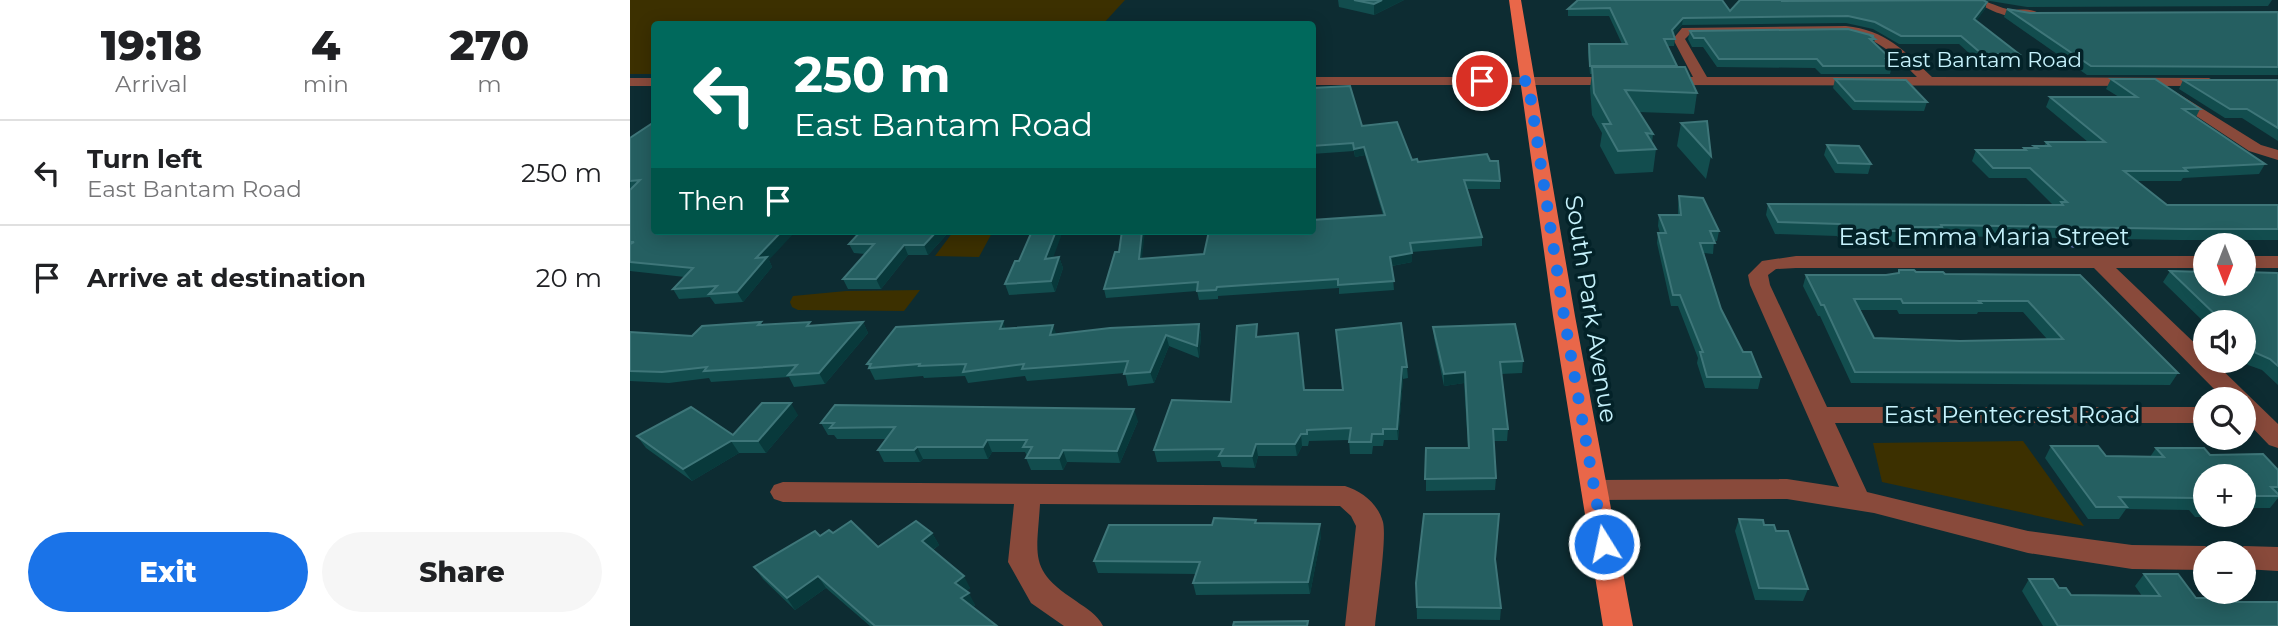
<!DOCTYPE html>
<html lang="en">
<head>
<meta charset="utf-8">
<style>
	body { margin:0; font-family:Montserrat,sans-serif; background:#f6f6f6; color:#202124; height:100vh; display:flex; flex-direction:column; font-size:26px; white-space:nowrap }
	* { box-sizing:border-box; margin:0 }
	p { font-size:23px; color:#757577 }
	.icon { flex:none; width:38px; height:38px; fill:none; stroke:currentColor; stroke-width:2; stroke-linecap:round; stroke-linejoin:round }
	.map { position:relative; flex:1; overflow:hidden }
	.panel { display:flex; flex-direction:column; background:#fff; width:630px }
	.panel>* { flex:none }
	.hud { position:absolute; left:21px; top:21px; width:665px; height:214px; border-radius:7px; box-shadow:0 4px 18px #0003; background:#00695c; color:#fff; overflow:hidden }
	.needle { width:46px; rotate:180deg }
	.tools { position:absolute; left:1563px; top:233px; display:grid; gap:14px }
	.tools a { display:grid; place-items:center; width:63px; height:63px; border-radius:50%; background:#fff; box-shadow:0 4px 18px #0003; font-size:35px }
	.pin { position:absolute; display:grid; place-items:center; width:60px; height:60px; color:#fff; margin:-30px; border:4px solid #fff; border-radius:50%; box-shadow:0 2px 7px #0007 }
	.me { position:absolute; width:77px; margin:-38px; rotate:350deg; stroke-linejoin:round; filter:drop-shadow(0 0 5px #0008) }
	.turn { display:flex; align-items:center; gap:24px; height:147px; padding:0 28px; font-size:32px }
	.turn .icon { width:91px; height:91px; stroke-width:2.5 }
	.turn b { display:block; font-size:49px; line-height:60px }
	.then { display:flex; align-items:center; height:66px; padding:0 28px; background:#0003; gap:14px; font-size:26px }
	.eta { display:flex; justify-content:space-evenly; align-items:center; height:119px; text-align:center }
	.eta b { font-size:42px; font-weight:800; line-height:49px }
	.button { display:flex; gap:14px; margin-top:auto; padding:14px 28px }
	.button a { flex:1; height:80px; border-radius:42px; background:#1a73e8; color:#fff; font-size:28px; font-weight:800; line-height:80px; text-align:center }
	.button a+a { background:#f6f6f6; color:#202124 }
	ul { padding:0; list-style:none }
	li { display:flex; align-items:center; gap:21px; height:105px; padding:0 28px; border-top:2px solid #e0e0e0 }
	li div { flex:1 }
	li b { display:block; font-size:26px }
	li em { font-style:normal }
	main { display:flex; flex:1; min-height:0 }
	.map>svg:first-child { display:block }
	.green { fill:#3c3000 }
	.lines { fill:none; stroke-linecap:round; stroke-linejoin:round }
	.stream-far1 { stroke:#596aa6; stroke-width:5 }
	.stream { stroke:#596aa6; stroke-width:7 }
	.minor { fill:#894a3b; fill-rule:evenodd }
	.major { fill:#e96749; fill-rule:evenodd }
	.wall { fill:#124d4e; fill-rule:evenodd }
	.shaded-wall { fill:#08393b }
	.building { fill:#255f61; stroke:#3e7679; stroke-width:2; fill-rule:evenodd }
	.route { stroke:#1a73e8; stroke-width:12; stroke-dasharray:0 21.6 }
	.labels { text-anchor:middle; stroke-width:7; stroke-linejoin:round; paint-order:stroke }
	.far-street-label { font-size:21px; fill:#c6f2fc; stroke:#032228 }
	.street-label { font-size:24px; fill:#c6f2fc; stroke:#032228 }
</style>
</head>
<body>
<main>
<section class="panel">
<div class="eta">
<div><b>19:18</b><p>Arrival</p></div>
<div><b>4</b><p>min</p></div>
<div><b>270</b><p>m</p></div>
</div>
<ul>
<li><svg class="icon" aria-label="left" viewBox="0 0 24 24"><path d="M17 20v-9H6M10 6l-5 5 5 5"/></svg><div><b>Turn left</b><p>East Bantam Road</p></div><em>250 m</em></li>
<li><svg class="icon" aria-label="arrive" viewBox="0 0 24 24"><path d="M6 21V4h12l-3 4 3 4H6"/></svg><div><b>Arrive at destination</b></div><em>20 m</em></li>
</ul>
<div class="button"><a>Exit</a><a>Share</a></div>
</section>
<div class="map">
<svg width="1648" height="626" viewBox="0 0 1648 626">
	<rect width="100%" height="100%" fill="#0d2c32"/>
	<!-- green -->
	<g class="green">
		<path d="M0,0H495L473,24H24V74H0Z"/>
		<path d="M363,231L349,257L305,256L323,232Z"/>
		<path d="M290,290L274,311L168,310L162,307L160,302L163,296L216,291Z"/>
		<path d="M1393,441L1454,526L1252,482L1243,443Z"/>
	</g>
	<g class="lines">
		<!-- stream-far1 -->
		<path class="stream-far1" d="M1431,232L1437,238"/>
		<!-- stream -->
		<path class="stream" d="M1435,236L1443,244"/>
		<!-- minor -->
		<g class="minor">
			<path d="M1344,0C1358,0 1364,6 1377,9C1388,11 1401,7 1410,14C1395,25 1358,12 1344,0Z"/>
			<path d="M1216,26C1255,30 1275,51 1302,77L1579,78L1586,82L1579,86L1034,85L1027,81L1034,77H1063L1043,39L1052,28ZM1216,34C1248,37 1265,55 1287,77H1077L1055,39L1059,35Z"/>
			<path d="M682,77H988L995,81L988,85H682Z"/>
			<rect x="0" y="78" width="24" height="8"/>
			<path d="M1544,91L1631,145L1648,150V160L1619,151L1539,98L1537,95Z"/>
			<path d="M1575,256V268H1486L1575,353V360H1582L1648,424V448L1639,445L1614,419V399H1594L1464,268H1166L1146,269L1138,275L1140,285L1197,407H1575V423H1205L1237,492L1398,531L1502,545L1575,546L1587,553H1575V570L1502,569L1398,553L1244,513L1157,499L964,500L955,497L951,490L955,483L964,480L1157,479L1209,487L1120,285L1118,275L1132,261L1166,256Z"/>
			<rect x="1614" y="256" width="34" height="12"/>
			<path d="M153,482L715,486C732,491 748,504 753,522C757,538 747,605 745,626H715L726,526L721,516L710,506L410,504C407,556 398,570 446,601C457,609 467,614 473,626H434L401,603L378,562L384,504L153,502L144,499L140,492L144,485Z"/>
			<path d="M1614,546L1648,547V571L1614,569V553H1602Z"/>
		</g>
		<!-- major -->
		<path class="major" d="M879,0H891L945,316L1003,626H973L923,316Z"/>
	</g>
	<!-- wall -->
	<g class="wall">
		<path d="M708,0H774L744,15L709,7Z"/>
		<path d="M948,0L1100,11L1110,0H1153L1152,1L1204,0H1642L1638,6L1397,7L1354,0L1357,2L1355,9L1346,21L1389,54L1385,62H1349L1329,44H1269L1243,29L1216,23L1052,25L1044,34L1045,39L1044,46H1038L1047,67L1067,93L1064,114L1009,112L1023,134L1022,143L1026,149L1023,172L985,174L970,146L972,133L962,115L960,88L962,74H960L958,52L959,44H992L979,16H938V9Z"/>
		<path d="M1377,9L1400,13L1648,12V75H1457L1374,17Z"/>
		<path d="M1060,31L1244,36L1243,37L1245,39L1244,43L1261,59L1260,63L1262,66L1260,74H1191L1185,68L1087,67L1073,47H1062L1058,39Z"/>
		<path d="M1205,79L1297,102L1294,111L1223,110L1203,88Z"/>
		<path d="M1481,79L1570,109L1566,117L1635,164L1629,174L1553,178L1551,181H1507L1537,205H1648V240H1549L1309,236L1308,238H1280L1279,242H1211L1207,236L1145,234L1136,215L1138,204L1423,205L1396,178H1359L1342,161L1346,150H1393L1394,148H1403L1404,146H1414L1416,142H1458L1416,107L1420,97H1489L1476,89Z"/>
		<path d="M1553,80H1648V141L1612,118H1595L1549,89Z"/>
		<path d="M682,88L732,126L782,160L870,181V189H837L852,237V246L782,252V262L762,266L764,290L709,294V288L588,296V299L569,300L567,291L476,298L474,289L512,259L574,254L753,215L735,155L725,157L724,151L682,154Z"/>
		<path d="M1051,123L1081,156L1076,179L1047,146Z"/>
		<path d="M0,138L139,260L142,267L113,302L85,304L80,297L49,299L43,289L55,277L0,271Z"/>
		<path d="M1197,145L1241,164L1238,174L1205,173L1194,155Z"/>
		<path d="M1049,196L1089,231L1087,241H1084L1083,254L1074,253L1091,309L1113,352L1131,377L1128,389L1075,388L1067,363L1068,358L1048,306H1041L1027,243L1028,233H1030L1028,226L1029,215H1048V206Z"/>
		<path d="M319,232L298,255H278L251,289H218L213,279L235,254L224,253L219,244Z"/>
		<path d="M429,257L433,268L425,292L379,295L375,284L423,258Z"/>
		<path d="M1269,270L1315,274L1450,275L1548,373L1540,385L1221,383L1190,316H1188L1173,286L1176,275H1256L1268,273ZM1230,310H1267L1269,314H1347L1348,312H1393L1417,339L1330,341L1244,338Z"/>
		<path d="M1540,271L1648,273V385L1632,370L1618,365L1614,360V322L1575,323L1533,282Z"/>
		<path d="M131,322L133,325L182,326L233,322L238,333L195,384L164,387L159,377L81,382L79,378L39,383L0,381V332L62,336Z"/>
		<path d="M569,324L571,335L569,358L539,346L524,383L498,386L495,373L397,381L395,376L338,383L335,376L294,378L293,376L245,380L237,364L376,329L426,334Z"/>
		<path d="M803,327L893,361L892,373L871,374L878,429L877,441H863L866,478L865,490L796,491V448H838L834,383L814,386L804,338Z"/>
		<path d="M706,330L777,367L778,378L773,379L768,440H754L753,446H743L742,454H720L719,440L679,441L678,446H672L667,456H628L625,468L592,467L590,461L527,462L524,450L601,402L629,337L674,390H713Z"/>
		<path d="M168,415L136,453H109L62,481L16,448L7,436L103,435Z"/>
		<path d="M508,421L490,463L437,462L433,470H401L396,458L397,456L395,452H362L358,459H293L290,462H254L248,450L256,439H207L204,435H198L191,423Z"/>
		<path d="M1421,446L1476,456L1520,457L1526,448L1580,455L1648,470V498L1640,508H1614V476H1575V514H1592L1590,517H1565L1559,510L1496,509L1489,519H1458L1415,458Z"/>
		<path d="M1109,519L1134,525L1146,531L1178,589L1173,601L1125,600L1105,531Z"/>
		<path d="M626,520L627,523L691,536L680,594L566,595L563,583L566,574L468,573L464,561L582,525Z"/>
		<path d="M203,533L248,547L302,533L309,545L303,550L340,588L336,591L345,605L343,607L367,626H240L196,588L165,610L133,579L124,567L190,536Z"/>
		<path d="M866,562L871,608L870,620L787,619L786,583Z"/>
		<path d="M1514,574L1566,598L1588,602L1648,626H1413L1392,591L1399,579L1429,588L1441,595L1512,596L1505,586Z"/>
	</g>
	<!-- shaded-wall -->
	<g class="shaded-wall">
		<path d="M752,0H774L744,15V4Z"/>
		<path d="M1357,2L1355,9L1342,27L1344,19Z"/>
		<path d="M1053,18L1052,25L1041,37L1042,30Z"/>
		<path d="M734,147L735,155L725,157L724,149Z"/>
		<path d="M152,231H166L139,260L142,267L113,302L107,292L126,258Z"/>
		<path d="M307,231H318L319,232L298,255L294,245Z"/>
		<path d="M426,231H433L419,269L415,259Z"/>
		<path d="M512,231H515L511,268L509,259Z"/>
		<path d="M274,245L278,255L251,289L246,279Z"/>
		<path d="M782,253V262L761,266L760,257Z"/>
		<path d="M429,257L433,268L425,292L421,281Z"/>
		<path d="M373,321L377,332L370,329Z"/>
		<path d="M233,322L238,333L195,384L189,373Z"/>
		<path d="M569,324L571,335L569,358L567,346Z"/>
		<path d="M423,325L427,336L420,335Z"/>
		<path d="M536,335L539,346L524,383L520,372Z"/>
		<path d="M772,367L773,379L768,440L767,429Z"/>
		<path d="M835,372L834,383L814,386V374Z"/>
		<path d="M161,403L168,415L136,453L128,441Z"/>
		<path d="M504,409L508,421L490,463L487,451Z"/>
		<path d="M671,434L672,446L667,456L665,444Z"/>
		<path d="M357,440L362,452L358,459L353,447Z"/>
		<path d="M101,441L109,453L62,481L53,469Z"/>
		<path d="M626,444L628,456L625,468L622,456Z"/>
		<path d="M287,447L293,459L290,462L284,450Z"/>
		<path d="M433,450L437,462L433,470L429,458Z"/>
		<path d="M690,524L691,536L680,594L678,582Z"/>
		<path d="M302,533L309,545L298,553L292,541Z"/>
		<path d="M188,576L196,588L165,610L157,598Z"/>
		<path d="M334,576L340,588L332,595L325,583Z"/>
		<path d="M339,593L345,605L338,610L331,598Z"/>
	</g>
	<!-- building -->
	<g class="building">
		<path d="M724,0H752L744,4Z"/>
		<path d="M948,0H1092L1100,11L1110,0H1152V1L1353,0L1357,2L1344,19L1389,54H1352L1331,36H1271L1245,22L1218,16L1053,18L1042,30L1045,39H1034L1047,66H960L959,44H997L980,8L938,9Z"/>
		<path d="M1377,9L1400,13L1648,12V67L1461,66Z"/>
		<path d="M1218,29L1244,36H1241L1245,39H1240L1261,59H1256L1262,66H1193L1187,59H1089L1074,38H1064L1060,31Z"/>
		<path d="M962,67H1055L1067,93L995,90L1023,134L1016,133L1026,149L988,151L973,124H981L964,93Z"/>
		<path d="M1205,79L1276,80L1297,102L1225,101Z"/>
		<path d="M1481,79H1525L1570,109H1553L1635,164L1554,168L1557,171H1494L1537,205H1648V229H1555L1311,225L1312,227H1280L1283,231H1214L1210,224L1148,222L1138,204L1433,205L1431,202H1437L1400,168H1363L1346,150H1396L1394,148H1407L1404,146H1420L1416,142H1475L1420,97H1507Z"/>
		<path d="M1553,80H1648V128L1617,109H1600Z"/>
		<path d="M720,86L732,126L767,122L782,160L787,159L788,162L857,154L860,161H868L870,181L834,180L852,237L780,243L782,253L760,257L764,281L708,285V279L587,287L586,290L567,291L568,282L474,289L485,252H489L492,231H512L509,259L574,254L579,231H682V220L755,215L734,147L724,149L723,143L682,146V88Z"/>
		<path d="M1077,121L1081,156L1051,123Z"/>
		<path d="M24,122V231H152L126,258L137,257L107,292L79,294L87,286L43,289L63,268L0,262V244L4,242H0V190L10,180L0,181V138Z"/>
		<path d="M1197,145L1229,146L1241,164L1208,163Z"/>
		<path d="M1049,196L1073,198L1089,231H1080L1085,243H1070L1091,309L1113,352H1121L1131,377H1077L1070,352H1073L1050,295H1043L1028,233H1036L1029,215H1051Z"/>
		<path d="M231,231H307L294,245H274L246,279H213L244,244H219Z"/>
		<path d="M402,231H426L415,259L429,257L421,281L375,284L385,261H389Z"/>
		<path d="M1269,270H1284L1286,272H1313L1315,274L1450,275L1548,373L1225,372L1194,305H1191L1176,275H1256L1269,273ZM1224,299H1271L1273,303H1351L1349,301H1398L1433,339L1330,341L1244,338Z"/>
		<path d="M1540,271L1575,272V284H1614V272L1648,273V366L1640,359L1626,353L1614,341V322H1593Z"/>
		<path d="M373,321L370,329L423,325L420,335L480,328L569,324L567,346L536,335L520,372L494,374L498,361L392,369L394,364L333,372L336,364L289,366L290,364L239,368L241,364H237L266,327Z"/>
		<path d="M131,322L128,325L180,322L177,326L233,322L189,373L158,375L167,365L74,371L77,367L32,372L0,371V332L62,336L72,326Z"/>
		<path d="M771,323L777,367H772L767,429H753V434H742L741,442H719L721,428L677,430V434H671L665,444H626L622,456H589L593,449L524,450L542,400L601,402L607,326L627,324L626,337L668,333L674,390H713L706,330Z"/>
		<path d="M885,324L893,361L870,362L878,429H863L866,478L795,479L796,448H839L835,372L814,374L803,327Z"/>
		<path d="M132,403H161L128,441H101L53,469L7,436L61,407L103,435Z"/>
		<path d="M205,405L504,409L487,451L433,450L429,458H396L402,447H393L397,440H357L353,447H287L284,450H248L265,427L200,428L204,423H191Z"/>
		<path d="M1421,446H1468L1476,456L1534,457L1526,448H1574L1580,455L1633,454L1648,470V487H1641L1648,494V496H1614V476H1575V505H1573L1567,498L1489,497L1497,507H1466Z"/>
		<path d="M794,514H869L865,559L871,608L787,607L786,583Z"/>
		<path d="M584,518L626,520L625,523L690,524L678,582L563,583L570,562L464,561L479,525H582Z"/>
		<path d="M1109,519L1133,520L1134,525H1144L1146,531H1158L1178,589L1129,588Z"/>
		<path d="M221,521L248,547L286,521L302,533L292,541L334,576L325,583L339,593L331,598L367,626H245L188,576L157,598L124,567L185,531L190,536L199,530L203,533Z"/>
		<path d="M1514,574H1548L1566,598H1585L1588,602H1648V626H1428L1399,579H1423L1429,588H1436L1441,595L1530,596Z"/>
		<path d="M678,621L677,626H603L604,622Z"/>
	</g>
	<g class="lines">
		<!-- route -->
		<path class="route" d="M852,81H898L934,316L974,544"/>
	</g>
	<g class="labels">
		<!-- far-street labels -->
		<g class="far-street-label">
			<text x="1354" y="67">East Bantam Road</text>
		</g>
		<!-- street labels -->
		<g class="street-label">
			<text x="1354" y="245">East Emma Maria Street</text>
			<text transform="translate(961 309) rotate(81)" y="8">South Park Avenue</text>
			<text x="1382" y="423">East Pentecrest Road</text>
		</g>
	</g>
</svg>
<div class="tools">
<a><svg class="needle" viewBox="-14 -14 28 28"><path d="M0-13l5 13h-10z" fill="#e53935"/><path d="M0 13l5-13h-10z" fill="#757577"/></svg></a>
<a><svg class="icon" aria-label="sound" viewBox="0 0 24 24"><path d="M4 9h4l5-4v14l-5-4H4zM17 9q2 3 0 6"/></svg></a>
<a><svg class="icon" aria-label="search" viewBox="0 0 24 24"><circle cx="10" cy="10" r="6"/><path d="M15 15l6 6"/></svg></a>
<a>+</a>
<a>−</a>
</div>
<div class="pin" style="left:852px;top:81px;background:#d93025"><svg class="icon" aria-label="arrive" viewBox="0 0 24 24"><path d="M6 21V4h12l-3 4 3 4H6"/></svg></div>
<svg class="me" style="left:974px;top:544px" viewBox="-20 -20 40 40"><circle r="17" fill="#1a73e8" stroke="#fff" stroke-width="3"/><path d="M0-11L8 9 0 5-8 9z" fill="#fff"/></svg>
<div class="hud">
<div class="turn"><svg class="icon" aria-label="left" viewBox="0 0 24 24"><path d="M17 20v-9H6M10 6l-5 5 5 5"/></svg><div><b>250 m</b>East Bantam Road</div></div>
<div class="then">Then<svg class="icon" aria-label="arrive" viewBox="0 0 24 24"><path d="M6 21V4h12l-3 4 3 4H6"/></svg></div>
</div>
</div>
</main>
</body>
</html>
